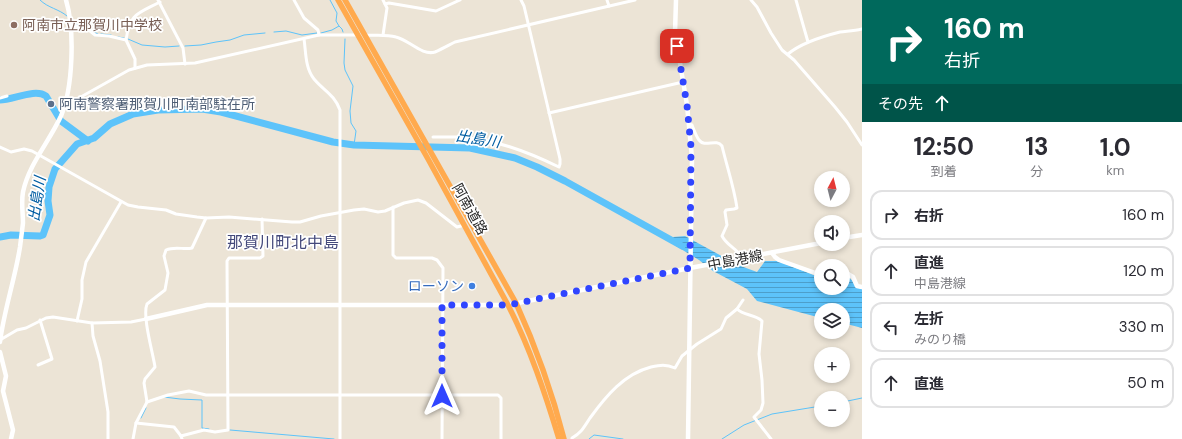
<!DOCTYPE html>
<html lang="ja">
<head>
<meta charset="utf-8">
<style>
	body { margin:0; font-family:"DM Sans","Noto Sans JP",sans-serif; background:#f7f7f7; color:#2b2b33; height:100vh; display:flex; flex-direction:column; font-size:15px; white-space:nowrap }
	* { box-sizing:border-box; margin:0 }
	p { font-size:13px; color:#7c7c81 }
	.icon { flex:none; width:22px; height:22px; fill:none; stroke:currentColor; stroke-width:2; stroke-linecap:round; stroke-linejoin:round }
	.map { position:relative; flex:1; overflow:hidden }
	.sheet { display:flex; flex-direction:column; background:#fff; width:320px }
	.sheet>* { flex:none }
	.guide { background:#00695c; color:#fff; overflow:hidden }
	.needle { width:26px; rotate:7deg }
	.buttons { position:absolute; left:814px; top:171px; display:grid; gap:8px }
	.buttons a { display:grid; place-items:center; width:36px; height:36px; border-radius:50%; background:#fff; box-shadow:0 2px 6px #0003; font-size:20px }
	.pin { position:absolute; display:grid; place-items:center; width:34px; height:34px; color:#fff; margin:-17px; border-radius:8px; box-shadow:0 2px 6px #0006 }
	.me { position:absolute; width:44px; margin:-22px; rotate:0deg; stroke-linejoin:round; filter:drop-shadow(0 0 3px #0008) }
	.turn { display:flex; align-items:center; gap:14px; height:84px; padding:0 16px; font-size:18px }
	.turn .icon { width:52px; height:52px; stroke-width:2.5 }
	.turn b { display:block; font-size:28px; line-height:34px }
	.then { display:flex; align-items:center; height:38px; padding:0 16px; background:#0003; gap:8px; font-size:15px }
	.eta { display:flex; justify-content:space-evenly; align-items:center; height:68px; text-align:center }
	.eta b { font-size:24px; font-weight:700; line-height:28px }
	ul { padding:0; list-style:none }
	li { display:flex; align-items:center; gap:12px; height:50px; margin:0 8px 6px; padding:0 8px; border:2px solid #e1e1e2; border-radius:12px }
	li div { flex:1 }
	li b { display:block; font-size:15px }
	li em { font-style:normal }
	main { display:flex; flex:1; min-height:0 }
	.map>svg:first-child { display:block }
	.water { fill:url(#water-rules) }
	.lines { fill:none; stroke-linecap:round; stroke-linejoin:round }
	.stream { stroke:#5dc3fa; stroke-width:1 }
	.river { stroke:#5dc3fa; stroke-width:7 }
	.street { stroke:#fff; stroke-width:3 }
	.secondary { stroke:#fff; stroke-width:4.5 }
	.highway { stroke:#ffaa4e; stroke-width:5.5 }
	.route { stroke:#3045ff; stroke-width:7; stroke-dasharray:0 12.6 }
	.education-dot { fill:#8d6e63; stroke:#fff; stroke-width:1.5 }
	.service-dot { fill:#5c6f8a; stroke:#fff; stroke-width:1.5 }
	.shop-dot { fill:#3f7fe0; stroke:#fff; stroke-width:1.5 }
	.labels { text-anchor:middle; stroke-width:3.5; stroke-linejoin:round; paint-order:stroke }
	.education-label { font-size:14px; fill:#785e54; stroke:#fff; text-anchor:start }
	.service-label { font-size:14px; fill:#4e5e75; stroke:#fff; text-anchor:start }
	.street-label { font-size:14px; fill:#272727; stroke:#fff }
	.shop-label { font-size:14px; fill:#366cbe; stroke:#fff; text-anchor:end }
	.water-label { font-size:15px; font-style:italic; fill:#005da2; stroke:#fff }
	.quarter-label { font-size:16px; fill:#44497b; stroke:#fff }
</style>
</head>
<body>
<main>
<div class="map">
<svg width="862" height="439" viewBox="0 0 862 439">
	<defs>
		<pattern id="water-rules" width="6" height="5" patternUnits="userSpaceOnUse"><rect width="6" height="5" fill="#5dc3fa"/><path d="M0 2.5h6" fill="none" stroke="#4d9eca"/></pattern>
	</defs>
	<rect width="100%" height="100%" fill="#ece4d6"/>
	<!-- water -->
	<path class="water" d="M685,236L738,265L757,272L765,261H778L821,278V288H843V277C851,276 852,281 856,287L862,289V328L843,323V310H821V318L757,301L747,289L713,271L699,260L676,246L673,237Z"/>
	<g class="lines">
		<!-- stream -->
		<g class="stream">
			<path d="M40,0C48,8 59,9 67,16"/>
			<path d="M330,0L337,13L336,21L339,26"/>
			<path d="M73,22L78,25"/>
			<path d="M86,28L98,34"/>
			<path d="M274,32L286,31L302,35L317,33"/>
			<path d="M321,33L332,30L339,26L342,29L343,32"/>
			<path d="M101,34L111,35"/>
			<path d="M118,37L124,38"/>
			<path d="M128,39L142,45L165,47L179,46"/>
			<path d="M345,39L344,63L345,70L353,86L350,111L351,123L356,131L354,145"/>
			<path d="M185,46L201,45L216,42L230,40L244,35L265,33"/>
			<path d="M164,397L180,399L202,400V428L209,429"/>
			<path d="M843,402L862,398"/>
			<path d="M141,418L146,408"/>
			<path d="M230,430L334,439"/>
			<path d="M589,439L594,435L623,439"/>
			<path d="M722,439L744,425L772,414L821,406"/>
		</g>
		<!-- river -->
		<g class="river">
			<path d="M0,100C13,100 35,88 46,96L61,121L88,141"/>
			<path d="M0,237L11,235L40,236L43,235L50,215L48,201L49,187L55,169L77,144L94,138L110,124L133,114L158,110L202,109L221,112L333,142L354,145L470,148L515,158L537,167L565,181L682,246"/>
		</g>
		<!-- street -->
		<g class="street">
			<path d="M158,0L183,48L185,64"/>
			<path d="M294,0L304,18L318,30L319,35"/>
			<path d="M383,0L387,8L383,35"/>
			<path d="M607,0L609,6"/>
			<path d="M751,0L757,7L771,33L782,50L794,60L835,107L847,122L862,145"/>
			<path d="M796,0L808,42"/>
			<path d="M385,4L389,3L436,11L460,0"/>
			<path d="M71,24L90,31L95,35L109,36L126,40"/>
			<path d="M364,35C375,36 385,34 396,37C409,40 422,56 435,52C442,49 449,45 455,42L635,0"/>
			<path d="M304,39C306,52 305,68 314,79C324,91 334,94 340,110V439"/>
			<path d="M788,54C800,44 824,36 840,32C848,31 854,31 862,29"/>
			<path d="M135,68V59L126,40C130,13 137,14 160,2"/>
			<path d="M0,98L7,96"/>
			<path d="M67,101L79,98L129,70L147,65L195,63L319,35H359"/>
			<path d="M549,113L683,82"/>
			<path d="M689,124L692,125C694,130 696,136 699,140C705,148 716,138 722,146C727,167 734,187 737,208L734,209L726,210L725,212L727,225L722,236C727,246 738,249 742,258"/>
			<path d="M433,137C441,137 449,137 458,137C494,139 526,151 559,167L560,164V159L524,6L521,0"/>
			<path d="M0,147L11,152L24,149L32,151L128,205L138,207L166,210L176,214L197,217L206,218L229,217L292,222H300L321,216L354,210L364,209L378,212L385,211L404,203L418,200L426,203L457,227L465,225"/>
			<path d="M393,207V255L396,258H432L437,260L443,268L442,439"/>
			<path d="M737,309C744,316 755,314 762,321L759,354L762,380L763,403L761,410L754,417L771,439"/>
			<path d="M77,321L82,299V280L86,262L121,202"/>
			<path d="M92,323L93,336L100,361L108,412V439"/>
			<path d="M0,340L17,330L26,328L46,318L53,317L92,323L131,322L146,319"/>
			<path d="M38,365L52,359L40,320"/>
			<path d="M147,402L168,395L189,391L206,395H498L501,398V439"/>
			<path d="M136,423L174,427L181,436L182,439"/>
			<path d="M181,436L204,430L215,432L228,430L227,261L229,258H260L263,256L262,219"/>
			<path d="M133,439L136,423L147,402L144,383L145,379L155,367C153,353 142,316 147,304L165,290L168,273L164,256L166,250C175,246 184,250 192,248L206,218"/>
			<path d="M572,439V438C582,432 584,427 590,418C606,396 624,374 651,367C660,365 666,364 675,368L682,356L697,344L721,329L726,318L737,309L743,300"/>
		</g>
		<!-- secondary -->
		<g class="secondary">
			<path d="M676,0L675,33L687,105L692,158L688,439"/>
			<path d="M843,238L862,235"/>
			<path d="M772,253L775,257L779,260L821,275"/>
			<path d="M843,275L848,274L853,277L857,286L862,287"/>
			<path d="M146,319L207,305H508L690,268L821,243"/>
			<path d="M0,342C4,310 15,279 20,247C21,239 22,231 23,223C23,212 21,203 23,192C29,164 49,142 61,116C73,88 75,30 66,0"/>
			<path d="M0,352L6,376L3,391L13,430L11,439"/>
		</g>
		<!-- highway -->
		<g class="highway">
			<path d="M338,0L428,159L508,305C530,348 545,393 559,439"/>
			<path d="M345,0L516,303C536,347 552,392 564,439"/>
		</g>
	</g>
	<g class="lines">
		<!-- route -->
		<path class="route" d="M442,396V305H508L690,268L691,147L687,105L677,46"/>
	</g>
	<!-- markers -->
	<circle class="education-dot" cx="14" cy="25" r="4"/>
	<circle class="service-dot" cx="51" cy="104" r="4"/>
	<circle class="shop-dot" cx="472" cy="286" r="4"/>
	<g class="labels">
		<!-- education labels -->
		<g class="education-label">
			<text x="22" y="30">阿南市立那賀川中学校</text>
		</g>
		<!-- service labels -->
		<g class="service-label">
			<text x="59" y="109">阿南警察署那賀川町南部駐在所</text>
		</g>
		<!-- street labels -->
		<g class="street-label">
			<text transform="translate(470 209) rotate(61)" y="5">阿南道路</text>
			<text transform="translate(735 260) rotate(-11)" y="5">中島港線</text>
		</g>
		<!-- shop labels -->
		<g class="shop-label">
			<text x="464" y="291">ローソン</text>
		</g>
		<!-- water labels -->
		<g class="water-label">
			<text transform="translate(478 139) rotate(9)" y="5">出島川</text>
			<text transform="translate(37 199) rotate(-81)" y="5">出島川</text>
		</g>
		<!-- quarter labels -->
		<g class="quarter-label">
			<text x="283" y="248">那賀川町北中島</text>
		</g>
	</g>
</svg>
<div class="buttons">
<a><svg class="needle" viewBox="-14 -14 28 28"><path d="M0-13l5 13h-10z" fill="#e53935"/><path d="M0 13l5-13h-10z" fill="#7c7c81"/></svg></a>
<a><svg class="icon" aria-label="sound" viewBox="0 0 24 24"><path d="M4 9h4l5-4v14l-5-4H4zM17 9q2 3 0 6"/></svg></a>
<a><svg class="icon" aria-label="search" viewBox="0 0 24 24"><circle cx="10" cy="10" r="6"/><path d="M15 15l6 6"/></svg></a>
<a><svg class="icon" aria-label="layers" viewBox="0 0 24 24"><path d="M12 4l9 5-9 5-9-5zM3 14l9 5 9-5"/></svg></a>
<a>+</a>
<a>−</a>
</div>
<div class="pin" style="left:677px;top:46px;background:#d93025"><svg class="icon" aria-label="arrive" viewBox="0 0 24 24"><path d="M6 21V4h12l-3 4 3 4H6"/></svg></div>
<svg class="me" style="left:442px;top:396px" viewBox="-20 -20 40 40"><path d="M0-17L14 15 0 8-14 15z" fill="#3045ff" stroke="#fff" stroke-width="4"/></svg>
</div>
<section class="sheet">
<div class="guide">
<div class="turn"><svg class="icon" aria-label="right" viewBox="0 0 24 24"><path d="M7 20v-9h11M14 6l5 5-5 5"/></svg><div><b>160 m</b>右折</div></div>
<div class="then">その先<svg class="icon" aria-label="ahead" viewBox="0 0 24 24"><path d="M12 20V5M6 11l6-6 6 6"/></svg></div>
</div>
<div class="eta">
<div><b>12:50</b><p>到着</p></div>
<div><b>13</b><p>分</p></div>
<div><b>1.0</b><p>km</p></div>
</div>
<ul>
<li><svg class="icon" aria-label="right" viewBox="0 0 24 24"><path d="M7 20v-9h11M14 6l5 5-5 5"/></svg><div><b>右折</b></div><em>160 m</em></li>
<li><svg class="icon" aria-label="ahead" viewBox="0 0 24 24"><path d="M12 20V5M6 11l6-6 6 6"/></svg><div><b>直進</b><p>中島港線</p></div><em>120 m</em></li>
<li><svg class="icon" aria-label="left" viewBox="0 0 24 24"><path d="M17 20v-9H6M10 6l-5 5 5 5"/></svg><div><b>左折</b><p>みのり橋</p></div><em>330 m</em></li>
<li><svg class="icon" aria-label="ahead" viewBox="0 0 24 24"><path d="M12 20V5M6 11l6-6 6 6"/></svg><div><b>直進</b></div><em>50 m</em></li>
</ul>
</section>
</main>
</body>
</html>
